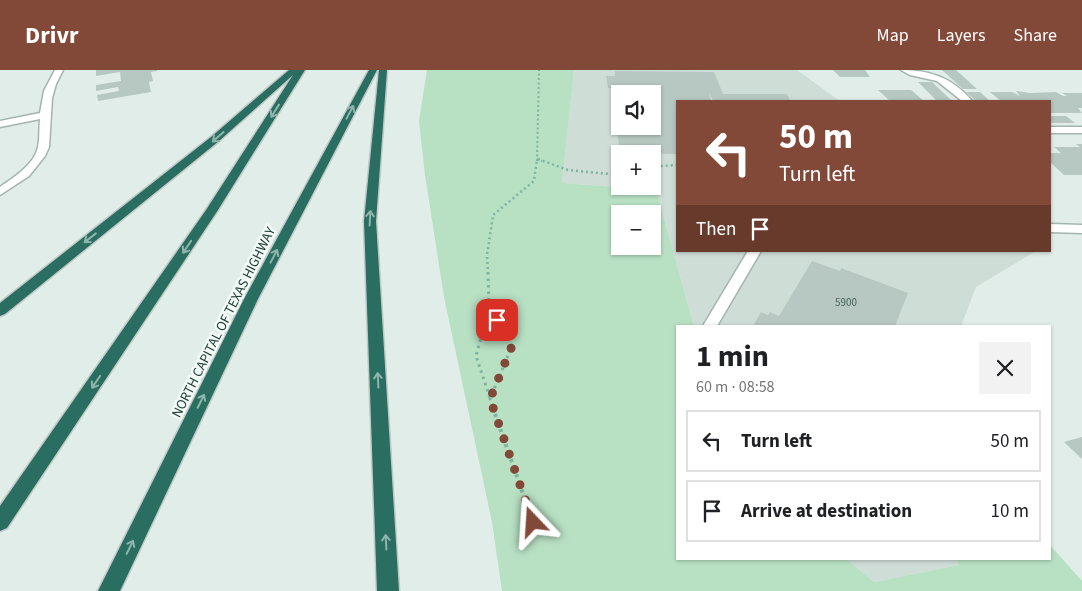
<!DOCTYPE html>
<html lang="en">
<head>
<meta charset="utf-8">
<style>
	body { margin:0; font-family:"Source Sans 3",sans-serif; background:#f2f2f2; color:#202124; height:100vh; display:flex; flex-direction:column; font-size:19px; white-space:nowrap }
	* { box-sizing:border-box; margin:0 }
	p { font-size:16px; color:#757577 }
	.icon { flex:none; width:28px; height:28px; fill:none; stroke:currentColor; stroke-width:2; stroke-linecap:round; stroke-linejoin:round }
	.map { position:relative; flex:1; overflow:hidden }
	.side { position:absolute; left:676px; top:255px; width:375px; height:235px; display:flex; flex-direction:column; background:#fff; border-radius:0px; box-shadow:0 1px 4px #0004 }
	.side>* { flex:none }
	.top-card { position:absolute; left:676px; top:30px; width:375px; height:152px; border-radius:0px; box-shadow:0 1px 4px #0004; background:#834938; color:#fff; overflow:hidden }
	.tools { position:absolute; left:611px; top:15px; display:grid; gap:10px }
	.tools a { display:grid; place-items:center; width:50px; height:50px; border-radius:0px; background:#fff; box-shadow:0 1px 4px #0004; font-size:25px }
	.pin { position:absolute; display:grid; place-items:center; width:42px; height:42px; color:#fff; margin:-21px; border-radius:10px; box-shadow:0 2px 8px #0006 }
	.me { position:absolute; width:55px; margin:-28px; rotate:340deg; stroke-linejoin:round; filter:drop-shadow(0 0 4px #0008) }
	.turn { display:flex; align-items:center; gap:18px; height:105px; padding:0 20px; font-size:22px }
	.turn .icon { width:65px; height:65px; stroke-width:2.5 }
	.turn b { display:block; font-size:35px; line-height:42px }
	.then { display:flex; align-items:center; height:48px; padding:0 20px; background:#0003; gap:10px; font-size:19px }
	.round { display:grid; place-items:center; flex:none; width:52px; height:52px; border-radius:0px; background:#f2f2f2 }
	.overview { display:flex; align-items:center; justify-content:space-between; height:85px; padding:0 20px }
	h1 { font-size:30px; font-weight:700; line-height:38px }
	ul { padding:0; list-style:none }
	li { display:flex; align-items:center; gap:15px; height:62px; margin:0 10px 8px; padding:0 10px; border:2px solid #e0e0e0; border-radius:0px }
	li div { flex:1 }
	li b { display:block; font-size:19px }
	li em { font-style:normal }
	header { display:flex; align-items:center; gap:30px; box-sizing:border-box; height:70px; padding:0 25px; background:#834938; color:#fff }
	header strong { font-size:24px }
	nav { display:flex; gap:28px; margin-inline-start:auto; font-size:18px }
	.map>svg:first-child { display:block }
	.built { fill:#cfddd7; fill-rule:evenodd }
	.green { fill:#b8e0c3; fill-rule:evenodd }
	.building { fill:#b6c8c1 }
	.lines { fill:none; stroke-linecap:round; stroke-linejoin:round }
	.minor-casing { stroke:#a3b5af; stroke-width:3 }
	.highway-casing { stroke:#c1c9c7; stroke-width:3 }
	.path-far3 { stroke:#7fb3a3; stroke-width:2; stroke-dasharray:2 2.5; stroke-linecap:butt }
	.path-far2 { stroke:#7fb3a3; stroke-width:2.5; stroke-dasharray:2 3; stroke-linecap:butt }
	.path-far1 { stroke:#7fb3a3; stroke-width:3; stroke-dasharray:2.5 4; stroke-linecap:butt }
	.path { stroke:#7fb3a3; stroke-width:4; stroke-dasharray:3 5; stroke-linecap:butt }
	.minor { fill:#fff; fill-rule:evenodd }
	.highway { fill:#296e60; fill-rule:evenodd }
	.oneway { stroke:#8eb4ab }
	.route { stroke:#834938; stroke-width:9; stroke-dasharray:0 16.2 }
	.labels { text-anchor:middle; stroke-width:5; stroke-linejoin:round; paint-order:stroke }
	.number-label { font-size:11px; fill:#46615a }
	.street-label { font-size:14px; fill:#203f37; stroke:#f2f9f6 }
</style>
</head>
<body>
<header>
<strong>Drivr</strong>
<nav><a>Map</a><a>Layers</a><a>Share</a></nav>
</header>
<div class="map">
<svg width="1082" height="521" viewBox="0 0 1082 521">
	<rect width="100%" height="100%" fill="#e1ede8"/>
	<!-- built -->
	<g class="built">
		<path d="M574,0H797L840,31H678V181L1034,182L976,217L961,256H694L656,120L562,113ZM620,24H652V56H620ZM620,84H652V116H620Z"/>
		<path d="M846,489H956L959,495L874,512Z"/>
	</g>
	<!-- green -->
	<path class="green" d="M427,0H574L562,113L656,120L694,256H678V489H846L874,512L959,495L956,489H1050V475L1082,511V521H502L492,452L444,227L425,105L419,51ZM620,144H652V176H620Z"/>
	<!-- building -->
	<g class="building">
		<path d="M96,0H157V1L151,2L153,11L149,12L151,22L98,31L97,25L119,21L118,17L96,21V15L121,11L120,2L96,6Z"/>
		<path d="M833,0H865L870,7H840Z"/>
		<path d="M942,0H956L977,19H963Z"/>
		<path d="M615,1L714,2L723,24H787L790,30H713L709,23L711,31H678V84L616,83L615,75H619L617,61H613V54H620V56H652V24L617,23V18H608L606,6H615Z"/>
		<path d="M918,12H932L952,31H937Z"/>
		<path d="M878,20H911L924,31H890Z"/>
		<path d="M1016,21L1030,23L1056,22L1063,26H1067L1062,23H1082V38H1078L1082,43H1050V31H1001L990,22H1012L1020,26Z"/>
		<path d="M966,22H980L990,31H976Z"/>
		<path d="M1050,46H1066L1075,53H1050Z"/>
		<path d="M1076,74H1082V105H1064L1050,92V83H1061L1054,77H1080Z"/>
		<path d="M812,191L840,201L841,198L908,223L895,256H753L761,242L768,245L770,242L779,246Z"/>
		<path d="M1082,367V389L1064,372Z"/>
	</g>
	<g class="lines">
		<!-- minor casing -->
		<g class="minor-casing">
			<g id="minor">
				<path d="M55,0H63L56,14L52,28L49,77L45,86L29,106L0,125V117C14,107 34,95 38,77C40,68 39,58 40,49L0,57V51L40,43L44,21Z"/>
				<path d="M901,0C930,0 953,8 972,31H962L937,11L910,5Z"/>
				<rect x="1050" y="57" width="32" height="6"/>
				<path d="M1050,154L1082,155V163L1050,162Z"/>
				<path d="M748,181H761L717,256H703Z"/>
			</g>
		</g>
		<!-- highway casing -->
		<g class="highway-casing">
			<g id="highway">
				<path d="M289,0H305L218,140L7,458L0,461V436L206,140L293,5L219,71L5,244L0,246V233L211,67Z"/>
				<path d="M369,0H377L258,229L120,521H98L244,229Z"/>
				<path d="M379,0H387L376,151L399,521H377L364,151Z"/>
			</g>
		</g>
		<!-- path-far3 -->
		<g class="path-far3">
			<path d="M537,89L542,91"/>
			<path d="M537,91L539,0"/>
		</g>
		<!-- path-far2 -->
		<g class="path-far2">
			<path d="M538,89L568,100L620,105"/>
			<path d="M652,101L661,96L678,95"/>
			<path d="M488,204L487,185L493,145L534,111L537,89"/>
		</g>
		<!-- path-far1 -->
		<g class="path-far1">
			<path d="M488,202L489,238L512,276L490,329L496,345"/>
			<path d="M489,238L476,286L490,328"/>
		</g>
		<!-- path -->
		<path class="path" d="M495,344L533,452"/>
		<!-- minor -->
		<use href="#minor" class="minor"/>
		<!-- highway -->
		<use href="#highway" class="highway"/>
	</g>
	<!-- one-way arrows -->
	<defs><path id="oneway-shaft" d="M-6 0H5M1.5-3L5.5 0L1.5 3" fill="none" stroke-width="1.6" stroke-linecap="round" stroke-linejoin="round" transform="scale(1.25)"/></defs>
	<g class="oneway">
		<use href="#oneway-shaft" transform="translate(275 41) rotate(122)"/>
		<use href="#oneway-shaft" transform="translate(350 42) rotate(-62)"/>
		<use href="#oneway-shaft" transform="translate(218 67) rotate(139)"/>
		<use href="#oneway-shaft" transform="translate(370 148) rotate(-87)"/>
		<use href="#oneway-shaft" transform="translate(90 168) rotate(142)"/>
		<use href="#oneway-shaft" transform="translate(187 177) rotate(124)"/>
		<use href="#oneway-shaft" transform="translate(274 186) rotate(-62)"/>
		<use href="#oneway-shaft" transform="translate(378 310) rotate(-93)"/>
		<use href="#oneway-shaft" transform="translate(96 312) rotate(124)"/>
		<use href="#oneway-shaft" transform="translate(201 331) rotate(-64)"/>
		<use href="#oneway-shaft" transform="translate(386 472) rotate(-93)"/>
		<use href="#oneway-shaft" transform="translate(130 477) rotate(-64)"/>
	</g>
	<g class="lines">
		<!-- route -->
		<path class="route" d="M497,250L512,276L490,329L533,452"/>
	</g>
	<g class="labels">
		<!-- number labels -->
		<g class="number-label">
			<text x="846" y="236">5900</text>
		</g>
		<!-- street labels -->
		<g class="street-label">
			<text transform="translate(223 252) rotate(-63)" y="5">NORTH CAPITAL OF TEXAS HIGHWAY</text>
		</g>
	</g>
</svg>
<div class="tools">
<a><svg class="icon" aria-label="sound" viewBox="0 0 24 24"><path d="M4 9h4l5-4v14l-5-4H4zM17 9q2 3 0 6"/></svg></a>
<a>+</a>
<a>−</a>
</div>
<div class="pin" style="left:497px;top:250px;background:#d93025"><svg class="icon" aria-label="arrive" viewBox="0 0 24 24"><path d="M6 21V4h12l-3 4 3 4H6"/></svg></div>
<svg class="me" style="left:533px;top:452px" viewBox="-20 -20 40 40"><path d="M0-17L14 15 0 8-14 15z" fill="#834938" stroke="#fff" stroke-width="4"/></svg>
<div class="top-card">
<div class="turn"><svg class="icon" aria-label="left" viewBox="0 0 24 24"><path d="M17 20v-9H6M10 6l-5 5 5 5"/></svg><div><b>50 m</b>Turn left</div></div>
<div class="then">Then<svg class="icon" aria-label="arrive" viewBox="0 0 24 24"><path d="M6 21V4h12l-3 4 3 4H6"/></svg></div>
</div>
<section class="side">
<div class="overview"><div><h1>1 min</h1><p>60 m · 08:58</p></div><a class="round"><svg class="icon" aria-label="close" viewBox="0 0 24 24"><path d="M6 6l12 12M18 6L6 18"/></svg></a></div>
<ul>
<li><svg class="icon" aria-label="left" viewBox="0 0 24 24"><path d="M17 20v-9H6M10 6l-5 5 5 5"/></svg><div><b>Turn left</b></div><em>50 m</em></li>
<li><svg class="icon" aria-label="arrive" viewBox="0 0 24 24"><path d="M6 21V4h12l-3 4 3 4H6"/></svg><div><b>Arrive at destination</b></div><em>10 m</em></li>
</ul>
</section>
</div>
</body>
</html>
